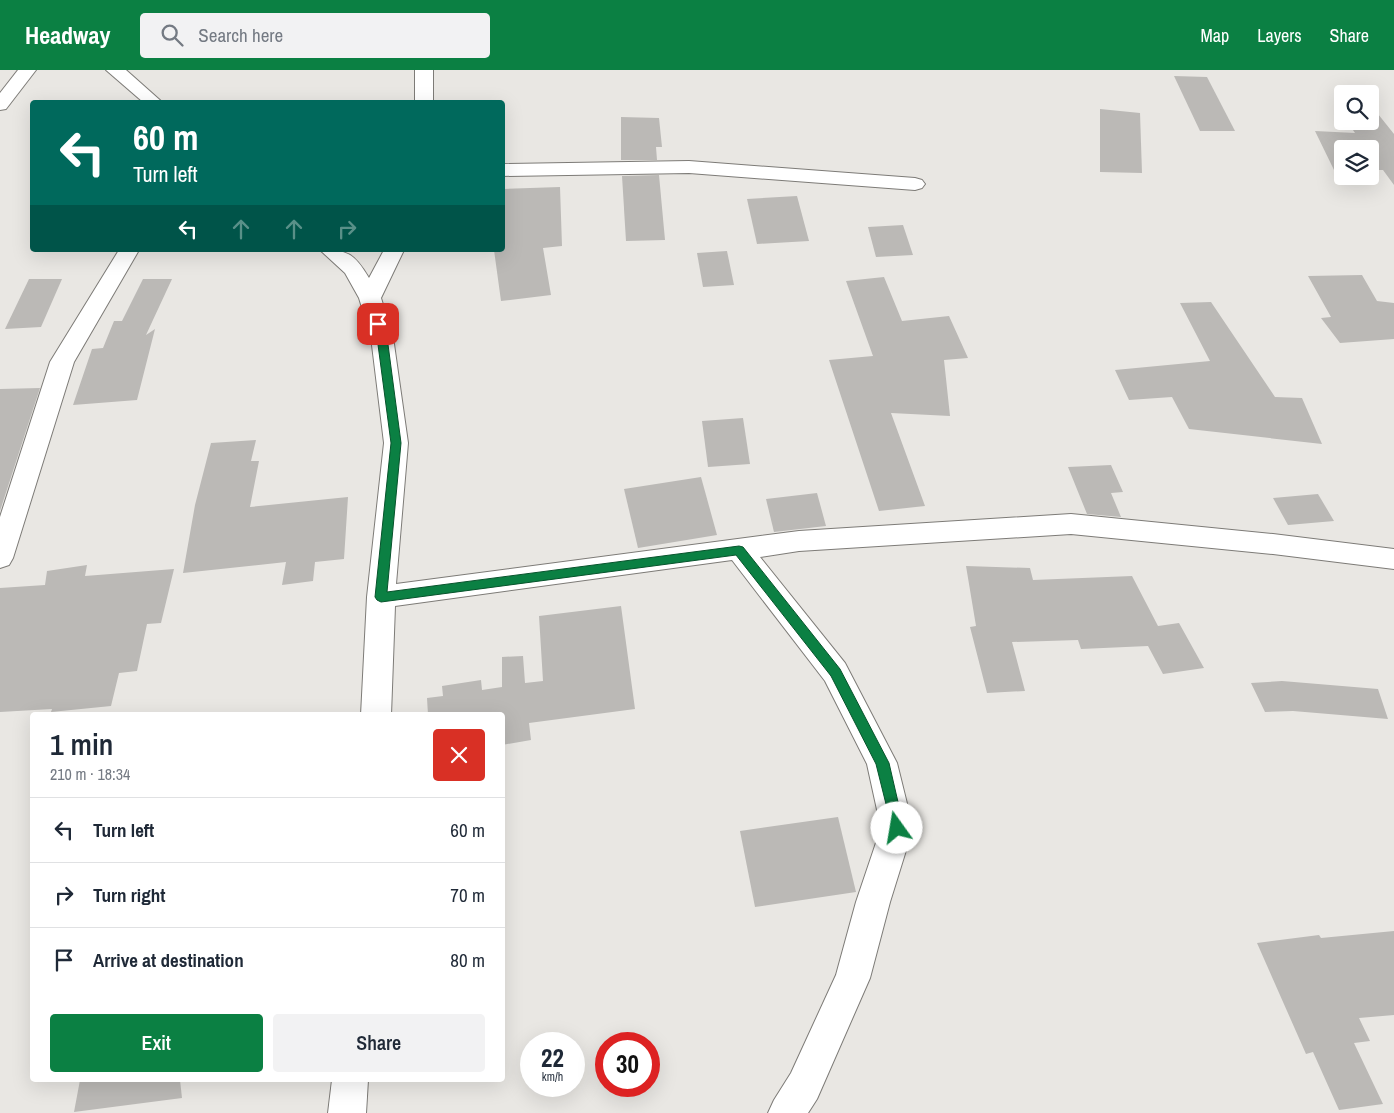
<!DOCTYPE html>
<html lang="en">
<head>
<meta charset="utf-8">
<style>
	body { margin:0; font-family:"Archivo Narrow",sans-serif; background:#f2f2f3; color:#1f2937; height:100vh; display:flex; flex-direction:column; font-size:19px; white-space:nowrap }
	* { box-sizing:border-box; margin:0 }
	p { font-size:16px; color:#747a83 }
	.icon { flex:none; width:28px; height:28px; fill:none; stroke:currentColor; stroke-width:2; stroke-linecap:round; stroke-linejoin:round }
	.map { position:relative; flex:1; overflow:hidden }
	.sheet { position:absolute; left:30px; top:642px; width:475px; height:370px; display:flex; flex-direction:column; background:#fff; border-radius:5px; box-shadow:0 5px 20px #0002 }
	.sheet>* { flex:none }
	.banner { position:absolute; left:30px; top:30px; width:475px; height:152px; border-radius:5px; box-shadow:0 5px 20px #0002; background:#00695c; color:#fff; overflow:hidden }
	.controls { position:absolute; left:1334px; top:15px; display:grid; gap:10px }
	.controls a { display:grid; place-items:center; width:45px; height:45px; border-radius:5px; background:#fff; box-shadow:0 5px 20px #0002; font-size:25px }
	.speed { position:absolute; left:520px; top:962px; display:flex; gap:10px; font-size:25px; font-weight:700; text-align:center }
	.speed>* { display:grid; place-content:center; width:65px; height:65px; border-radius:50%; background:#fff; box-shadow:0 5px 20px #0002; line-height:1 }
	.speed small { font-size:12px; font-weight:400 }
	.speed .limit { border:8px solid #d22; background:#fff; color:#111 }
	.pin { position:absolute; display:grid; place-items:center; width:42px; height:42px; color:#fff; margin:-21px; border-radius:10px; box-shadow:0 2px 8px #0006 }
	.me { position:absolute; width:55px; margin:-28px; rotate:347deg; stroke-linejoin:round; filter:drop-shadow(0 0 4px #0008) }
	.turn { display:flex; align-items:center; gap:18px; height:105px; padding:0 20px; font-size:22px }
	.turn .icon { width:65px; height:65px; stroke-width:2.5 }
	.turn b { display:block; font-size:35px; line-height:42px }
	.lanes { display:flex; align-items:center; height:48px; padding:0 20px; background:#0003; justify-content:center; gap:25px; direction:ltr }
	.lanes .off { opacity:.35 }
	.round { display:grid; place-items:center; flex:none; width:52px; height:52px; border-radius:5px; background:#f2f2f3 }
	.headline { display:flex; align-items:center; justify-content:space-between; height:85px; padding:0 20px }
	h1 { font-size:30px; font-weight:600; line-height:38px }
	.primary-button { display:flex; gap:10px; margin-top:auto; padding:10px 20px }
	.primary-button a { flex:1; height:58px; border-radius:5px; background:#0b8043; color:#fff; font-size:20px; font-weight:600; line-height:58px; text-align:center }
	.primary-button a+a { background:#f2f2f3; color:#1f2937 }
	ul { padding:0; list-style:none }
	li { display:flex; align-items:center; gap:15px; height:65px; padding:0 20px; border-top:1px solid #e0e1e3 }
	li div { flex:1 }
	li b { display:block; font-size:19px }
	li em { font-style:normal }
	header { display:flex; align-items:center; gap:30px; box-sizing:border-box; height:70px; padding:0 25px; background:#0b8043; color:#fff }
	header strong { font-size:24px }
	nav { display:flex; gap:28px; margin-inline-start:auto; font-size:18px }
	.search { width:350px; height:45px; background:#f2f2f3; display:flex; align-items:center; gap:12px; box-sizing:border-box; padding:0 18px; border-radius:5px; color:#747a83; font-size:19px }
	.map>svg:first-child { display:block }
	.building { fill:#bbb9b6 }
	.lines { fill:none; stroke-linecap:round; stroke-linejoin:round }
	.street-casing { stroke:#7d7b77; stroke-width:2 }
	.street { fill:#fff; fill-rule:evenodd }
	.route { fill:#0b8043; stroke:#07532c }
</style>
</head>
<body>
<header>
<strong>Headway</strong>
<div class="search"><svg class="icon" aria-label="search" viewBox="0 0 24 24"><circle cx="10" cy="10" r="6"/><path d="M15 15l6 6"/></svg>Search here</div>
<nav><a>Map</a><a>Layers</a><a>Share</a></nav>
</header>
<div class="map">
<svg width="1394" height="1043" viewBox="0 0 1394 1043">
	<rect width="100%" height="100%" fill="#e9e7e3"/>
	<!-- building -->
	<g class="building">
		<path d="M1174,6L1207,7L1235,61H1200Z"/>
		<path d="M1100,39L1140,43L1142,103L1100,102Z"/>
		<path d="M1370,44H1378L1394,64V115L1383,100H1370V79H1342V100H1334L1315,61L1355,63L1347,51H1370Z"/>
		<path d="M621,47L659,48L662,77H656L657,90H621Z"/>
		<path d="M659,105L665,170L626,171L622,106Z"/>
		<path d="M560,117L562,176L543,178L551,225L501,231L494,180H503L504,119Z"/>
		<path d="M797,126L809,171L757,174L747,129Z"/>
		<path d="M903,155L913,185L876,187L868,157Z"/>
		<path d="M727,181L734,215L703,217L697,183Z"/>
		<path d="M1362,205L1377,231L1394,233V269L1340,273L1321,248L1331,247L1308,206Z"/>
		<path d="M884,207L902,251L949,246L968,288L944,290L950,346L891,343L925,436L879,441L829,290L873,286L846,211Z"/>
		<path d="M29,209H62L41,257L5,259Z"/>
		<path d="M143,209H172L146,265L155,259L137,330L73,335L92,279L103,278L114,251H122Z"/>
		<path d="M1211,232L1275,327L1302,328L1322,374L1189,359L1172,327L1129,330L1115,300L1210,291L1180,233Z"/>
		<path d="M40,318L0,441V319Z"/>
		<path d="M743,348L750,394L708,397L702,351Z"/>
		<path d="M256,370L251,391H259L250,437L348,427L344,489L315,492L313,511L282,515L286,492L183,503L195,435L211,373Z"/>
		<path d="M1111,395L1123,422L1111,423L1121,447L1087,444L1068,397Z"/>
		<path d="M701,407L717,465L638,478L624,419Z"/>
		<path d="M817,423L826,456L774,462L766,429Z"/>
		<path d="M1318,424L1334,451L1288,455L1273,428Z"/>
		<path d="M87,495L85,506L174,499L161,553L147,554L137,601L119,603L111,636L51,642L52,639L0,642V518L45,515L47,501Z"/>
		<path d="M966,496L1030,498L1033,510L1132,506L1158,556L1179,553L1204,598L1163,604L1148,576L1081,579L1078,570L1012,572L1025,621L987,623L970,557L976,556Z"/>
		<path d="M621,536L635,639L529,653L531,670L502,675V645H428L427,628L443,626L442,616L481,610L482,620L502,617V587L523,586L525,613L543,611L539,546Z"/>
		<path d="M1282,611L1378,619L1388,649L1293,641L1265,642L1251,613Z"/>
		<path d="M838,747L856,822L755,837L740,761Z"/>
		<path d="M1394,861V945L1359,948L1370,971L1354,973L1383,1034L1339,1040L1313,982L1306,984L1257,873L1319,865L1321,868Z"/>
		<path d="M80,1010H180L182,1028L74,1042Z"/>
	</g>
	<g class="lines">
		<!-- street casing -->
		<g class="street-casing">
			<g id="street">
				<path d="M18,0H36L6,39L0,40V23Z"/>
				<path d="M106,0H126L162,32H143Z"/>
				<rect x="415" y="0" width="18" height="32"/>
				<path d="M689,91L915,108L922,110L925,114L922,118L915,120L689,103L502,106V94Z"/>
				<path d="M119,180H139L74,292L13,488L9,495L0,498V447L50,292Z"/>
				<path d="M320,180C348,180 354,183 369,208L384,180H404L381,228L393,267L408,373L396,514L799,461L1071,444L1273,464L1394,479V499L1273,484L1071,464L799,481L760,487L845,593L897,693L913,758L890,832L870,908L817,1029L808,1043H768L774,1030L791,1003L836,905L856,832L881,758L867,694L825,611L732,490L395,536L391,645H361L367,527L384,373L371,267L359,228L345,203Z"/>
				<path d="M332,1010H368L366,1043H328Z"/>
			</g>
		</g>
		<!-- street -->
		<use href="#street" class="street"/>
	</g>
	<!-- route -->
	<path class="route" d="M378,251L382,254L387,267L401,373L387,522L739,476L743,477L840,599L889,693L904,758L902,762L897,764L893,762L876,694L831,606L736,485L381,532L377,530L375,527L391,373L377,267L373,254Z"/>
</svg>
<div class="controls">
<a><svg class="icon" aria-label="search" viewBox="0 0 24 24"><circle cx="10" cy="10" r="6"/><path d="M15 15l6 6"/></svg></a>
<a><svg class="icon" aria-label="layers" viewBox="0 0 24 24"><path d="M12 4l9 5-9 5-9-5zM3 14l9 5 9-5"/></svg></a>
</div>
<div class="speed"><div>22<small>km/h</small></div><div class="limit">30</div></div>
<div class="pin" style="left:378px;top:254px;background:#d93025"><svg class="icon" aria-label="arrive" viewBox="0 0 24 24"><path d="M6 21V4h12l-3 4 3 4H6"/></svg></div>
<svg class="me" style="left:897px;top:758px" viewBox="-20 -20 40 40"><circle r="19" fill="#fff"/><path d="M0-13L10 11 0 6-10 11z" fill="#0b8043"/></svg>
<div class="banner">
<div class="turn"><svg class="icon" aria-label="left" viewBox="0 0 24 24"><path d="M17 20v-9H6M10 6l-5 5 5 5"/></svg><div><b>60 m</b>Turn left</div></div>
<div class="lanes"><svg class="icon" aria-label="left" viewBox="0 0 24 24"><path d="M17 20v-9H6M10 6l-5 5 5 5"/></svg><svg class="icon off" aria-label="ahead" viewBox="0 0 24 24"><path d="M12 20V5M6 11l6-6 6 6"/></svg><svg class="icon off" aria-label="ahead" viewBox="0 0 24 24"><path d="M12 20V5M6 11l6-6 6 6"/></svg><svg class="icon off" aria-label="right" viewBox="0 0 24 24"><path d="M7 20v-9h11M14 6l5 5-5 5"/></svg></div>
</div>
<section class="sheet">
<div class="headline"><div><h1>1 min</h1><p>210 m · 18:34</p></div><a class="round" style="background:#d93025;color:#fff"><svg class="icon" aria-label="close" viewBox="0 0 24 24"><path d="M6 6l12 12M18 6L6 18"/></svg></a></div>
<ul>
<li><svg class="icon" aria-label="left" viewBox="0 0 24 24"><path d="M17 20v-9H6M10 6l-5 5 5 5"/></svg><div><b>Turn left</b></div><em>60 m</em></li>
<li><svg class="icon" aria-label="right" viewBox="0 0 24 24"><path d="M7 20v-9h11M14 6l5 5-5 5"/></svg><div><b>Turn right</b></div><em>70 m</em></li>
<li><svg class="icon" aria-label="arrive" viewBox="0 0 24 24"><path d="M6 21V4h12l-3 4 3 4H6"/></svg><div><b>Arrive at destination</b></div><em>80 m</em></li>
</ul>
<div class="primary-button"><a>Exit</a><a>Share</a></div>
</section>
</div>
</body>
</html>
